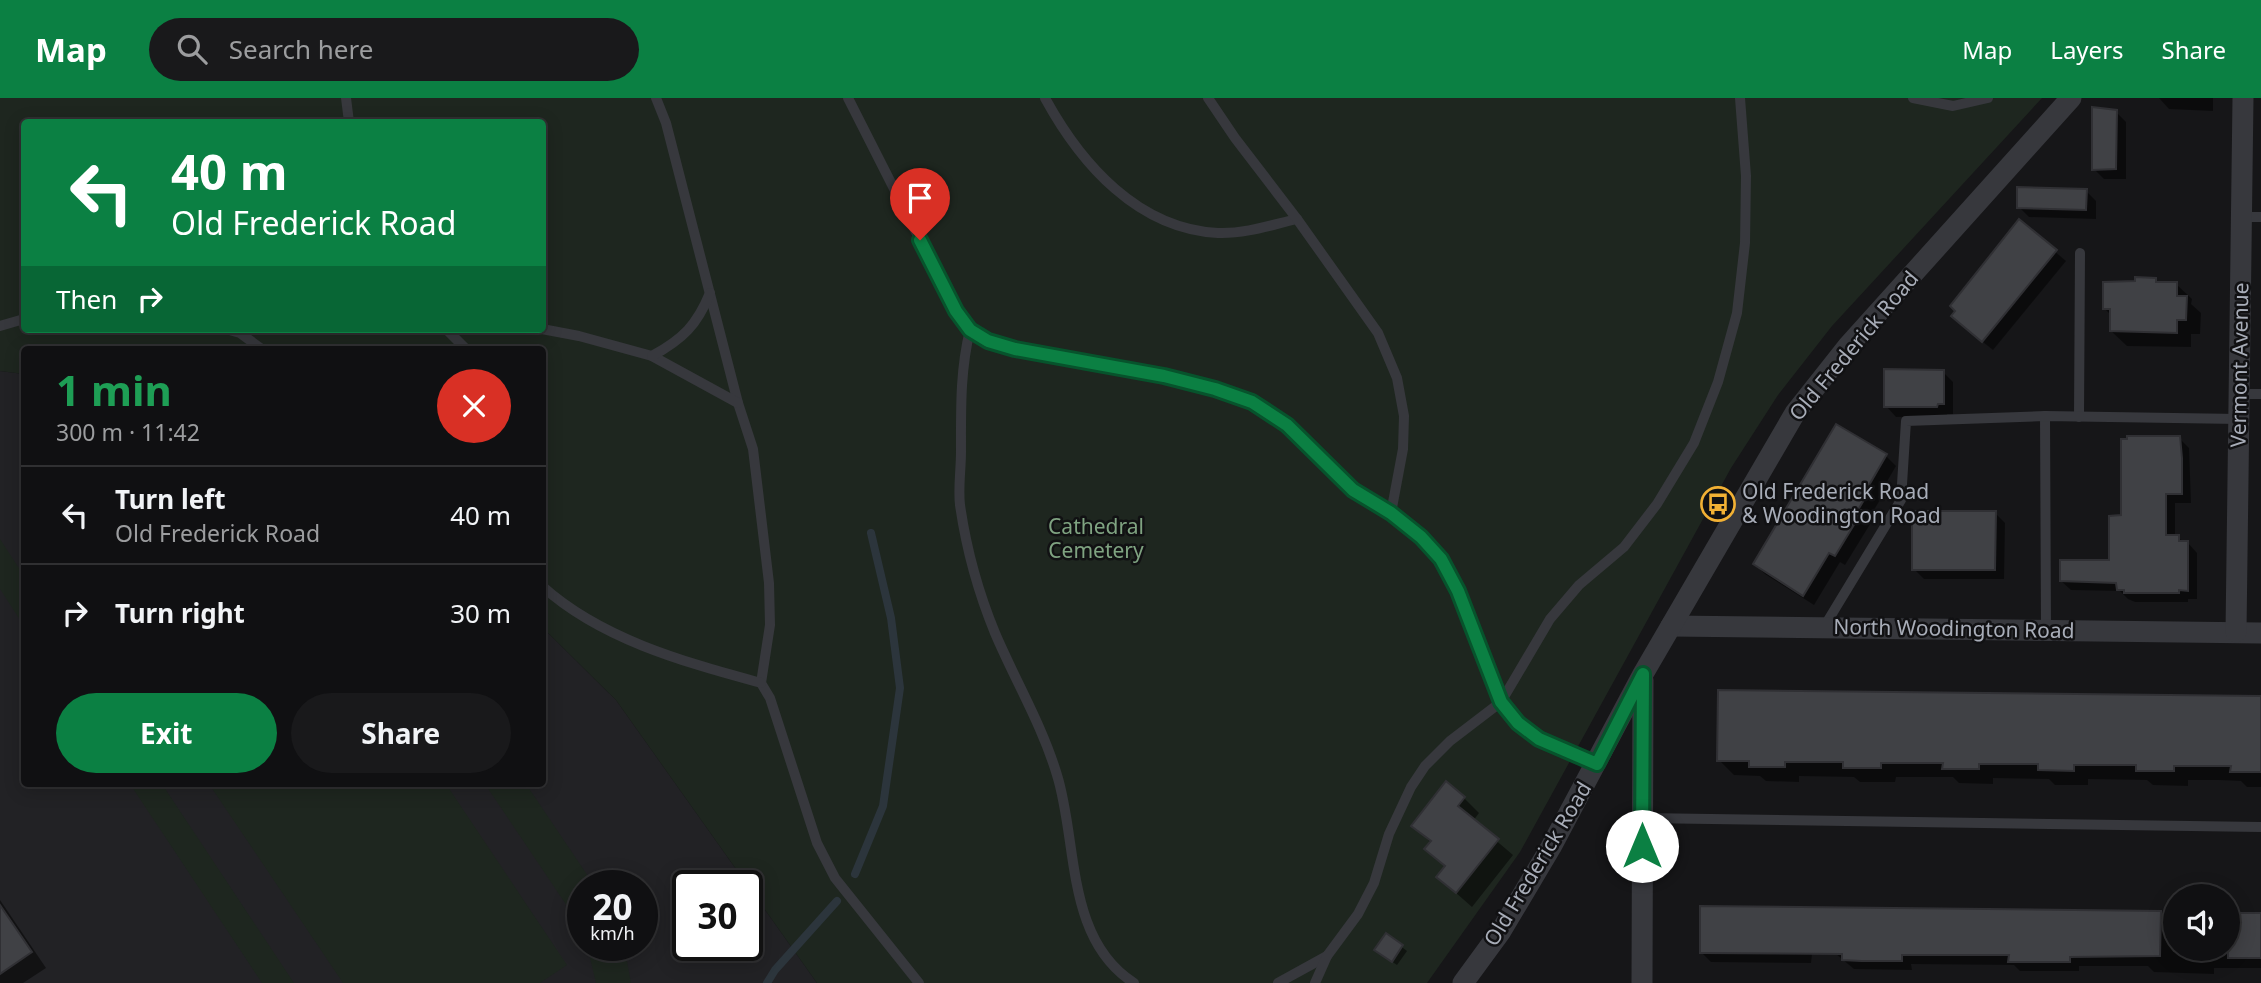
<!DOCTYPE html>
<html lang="en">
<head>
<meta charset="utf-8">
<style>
	body { margin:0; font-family:"Noto Sans",sans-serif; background:#19191b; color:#f1f3f6; height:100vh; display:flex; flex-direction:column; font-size:26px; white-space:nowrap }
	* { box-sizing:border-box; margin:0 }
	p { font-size:23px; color:#9c9d9f }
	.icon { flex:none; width:38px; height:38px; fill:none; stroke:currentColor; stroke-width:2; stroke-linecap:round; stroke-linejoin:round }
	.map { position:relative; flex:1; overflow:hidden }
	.drawer { position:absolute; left:21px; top:248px; width:525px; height:441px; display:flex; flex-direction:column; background:#101012; border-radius:7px; box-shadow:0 4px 18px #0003,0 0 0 2px #303032 }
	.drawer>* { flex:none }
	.top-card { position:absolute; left:21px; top:21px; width:525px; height:214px; border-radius:7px; box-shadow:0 4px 18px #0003,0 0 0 2px #303032; background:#0b8043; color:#fff; overflow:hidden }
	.controls { position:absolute; left:2163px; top:786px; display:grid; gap:14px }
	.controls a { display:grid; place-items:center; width:77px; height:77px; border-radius:50%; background:#101012; box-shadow:0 4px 18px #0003,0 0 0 2px #303032; font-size:35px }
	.speed { position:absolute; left:567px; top:772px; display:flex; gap:14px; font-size:35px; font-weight:700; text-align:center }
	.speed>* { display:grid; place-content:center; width:91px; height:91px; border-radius:50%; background:#101012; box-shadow:0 4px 18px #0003,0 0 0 2px #303032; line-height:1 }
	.speed small { font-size:18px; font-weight:400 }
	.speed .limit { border:4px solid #111; border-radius:10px; background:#fff; color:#111 }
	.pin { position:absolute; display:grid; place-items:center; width:60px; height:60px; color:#fff; margin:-72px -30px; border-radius:50% 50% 50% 0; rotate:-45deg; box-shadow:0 0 7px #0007 }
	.pin .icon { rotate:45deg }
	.me { position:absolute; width:77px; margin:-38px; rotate:0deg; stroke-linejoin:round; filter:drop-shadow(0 0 5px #0008) }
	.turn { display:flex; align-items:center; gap:24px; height:147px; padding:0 35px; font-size:32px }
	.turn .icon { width:91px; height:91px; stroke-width:2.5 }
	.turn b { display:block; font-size:49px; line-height:60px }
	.then { display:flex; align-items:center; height:66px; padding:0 35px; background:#0003; gap:14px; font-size:26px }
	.round { display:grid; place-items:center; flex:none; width:74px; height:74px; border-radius:37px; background:#19191b }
	.summary { display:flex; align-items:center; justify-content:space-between; height:119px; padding:0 35px }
	h1 { font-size:42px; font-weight:700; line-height:52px; color:#1e9e55 }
	.action { display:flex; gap:14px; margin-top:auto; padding:14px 35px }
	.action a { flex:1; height:80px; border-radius:42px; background:#0b8043; color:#fff; font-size:28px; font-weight:700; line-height:80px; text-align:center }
	.action a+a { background:#19191b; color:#f1f3f6 }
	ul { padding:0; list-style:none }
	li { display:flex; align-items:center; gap:21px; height:98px; padding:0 35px; border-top:2px solid #303032 }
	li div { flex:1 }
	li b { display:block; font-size:26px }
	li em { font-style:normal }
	header { display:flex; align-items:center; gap:42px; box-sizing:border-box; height:98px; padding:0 35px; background:#0b8043; color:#fff }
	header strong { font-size:33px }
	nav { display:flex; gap:38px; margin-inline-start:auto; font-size:24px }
	.search { width:490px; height:63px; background:#19191b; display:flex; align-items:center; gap:18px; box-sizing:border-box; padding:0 24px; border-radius:38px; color:#9c9d9f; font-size:26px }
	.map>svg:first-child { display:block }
	.built { fill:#222225; fill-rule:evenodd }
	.green { fill:#1e261f; fill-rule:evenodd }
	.shadow { fill:#0007 }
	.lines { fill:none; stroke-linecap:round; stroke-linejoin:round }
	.stream { stroke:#2c353c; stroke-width:8 }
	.building { fill:#404145; stroke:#303034; stroke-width:2 }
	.lane { stroke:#37383d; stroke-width:10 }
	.street { stroke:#37383d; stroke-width:21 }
	.route-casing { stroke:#07532c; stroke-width:18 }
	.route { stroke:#0b8043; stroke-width:12 }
	.labels { text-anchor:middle; stroke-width:5; stroke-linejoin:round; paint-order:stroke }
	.street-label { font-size:21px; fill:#a8adb8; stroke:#111113 }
	.poi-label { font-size:21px; fill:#a8adb8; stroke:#111113; text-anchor:start }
	.park-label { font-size:21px; fill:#7fa381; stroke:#111113 }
</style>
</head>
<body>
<header>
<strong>Map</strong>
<div class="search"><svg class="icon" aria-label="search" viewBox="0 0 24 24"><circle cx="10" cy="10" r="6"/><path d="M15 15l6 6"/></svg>Search here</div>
<nav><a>Map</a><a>Layers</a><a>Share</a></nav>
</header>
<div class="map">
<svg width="2261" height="885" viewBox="0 0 2261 885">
	<rect width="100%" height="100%" fill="#161618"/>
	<!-- built -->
	<path class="built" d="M0,273L24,276V686H542L543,530L616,602L817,885H0ZM583,788H642V847H583ZM688,788H747V847H688Z"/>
	<!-- green -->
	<g class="green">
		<path d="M0,0H2042L1832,228L1778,297L1731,370L1520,754L1427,885H817L616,602L543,530L542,252H24V276L0,273ZM24,24H542V231H24Z"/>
		<path d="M0,441L24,478V528L0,491Z"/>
		<path d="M130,686H162L294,885H262Z"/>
		<path d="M209,686H446L567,867L540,885H343Z"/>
		<path d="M485,686H526L594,787L583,788V838L569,811Z"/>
		<path d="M587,847H624L631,885H596Z"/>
	</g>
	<!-- shadow -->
	<g class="shadow">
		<path d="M2159,0H2213V13L2169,11Z"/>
		<path d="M2116,14L2126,24V81H2104L2094,71Z"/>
		<path d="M2086,93L2096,103V121L2029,119L2019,109Z"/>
		<path d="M2020,124L2066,163L1993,252L1963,228Z"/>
		<path d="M2155,182L2159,186H2176L2192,201L2191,206L2201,215L2200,236H2191V249L2127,248L2111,233L2112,218L2105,211Z"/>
		<path d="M1943,274L1953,284V316H1947V318L1896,319L1886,308Z"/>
		<path d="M1837,328L1886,358L1896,368L1878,399L1880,402L1869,420L1872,423L1845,467L1840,464L1814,507L1765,476L1755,466Z"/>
		<path d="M2179,340L2189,350L2191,405H2175V439L2188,445L2197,455V501H2188V504H2135L2128,501L2120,493L2071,492L2061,483L2111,464L2122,419Z"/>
		<path d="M1995,415L2005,425L2004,481H1924L1914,471Z"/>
		<path d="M2261,600V689H2247L2241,683L2219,682H2188V688L2153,687L2147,682L2088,681V687H2055L2049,681L1993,680V686L1959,685L1953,679H1896L1895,684H1860L1854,679L1799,678V684L1766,683L1760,678L1734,677L1719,662Z"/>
		<path d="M1464,700L1479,715L1473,723L1513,757L1472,809L1438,779L1446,769L1426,751L1431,745L1413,727Z"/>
		<path d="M0,802L46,870L23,885H0Z"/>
		<path d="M1837,812L2175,815V850H2228V816H2261V870H2214V876L2154,874L2148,868H2079V873H2020L2014,867L1911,866L1912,872L1854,871L1836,856Z"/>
		<path d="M1816,821L1811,865L1711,864L1701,854Z"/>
		<path d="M1386,837L1407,853L1397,867L1381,856Z"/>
	</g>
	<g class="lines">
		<!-- stream -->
		<g class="stream">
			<path d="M855,776L883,708L900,590L891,520L871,435"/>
			<path d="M767,885L775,872L837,803"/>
		</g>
	</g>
	<!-- building -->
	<g class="building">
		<path d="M2092,9L2117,12L2116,71L2092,72Z"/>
		<path d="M2017,89L2087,91L2086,112L2017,110Z"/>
		<path d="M2019,121L2057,152L1982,244L1951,218L1955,213L1950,208Z"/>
		<path d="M2135,179L2156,180V184H2177V198H2187L2186,222H2177V235L2110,233V211H2103V184L2135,183Z"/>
		<path d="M1884,271L1944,272V306H1938L1937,309H1884Z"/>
		<path d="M1836,326L1887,356L1868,389L1871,390L1858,412H1863L1835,458L1829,455L1803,498L1753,466Z"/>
		<path d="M2127,338H2180L2182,360V396H2166V437H2179V443H2188V493L2179,492V495H2124V492H2117L2116,485L2060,483V462H2109V418L2121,417V341H2127Z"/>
		<path d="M1912,413H1996L1995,472H1912Z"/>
		<path d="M1718,592L2261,598V674H2230L2231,668H2174V673H2136V667H2074V673L2038,672V666H1979V671H1942L1943,665H1881V670H1843V664H1785V669H1749V663H1717Z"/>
		<path d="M1446,683L1465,699L1458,708L1499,741L1456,795L1436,779L1445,768L1424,751L1431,743L1411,728Z"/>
		<path d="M0,807L32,854L0,876Z"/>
		<path d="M1700,808L2161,813L2160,858L2070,859V864H2008L2009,857H1902V863H1861L1842,862V856L1703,855H1700Z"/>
		<rect x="2228" y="815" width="33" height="45"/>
		<path d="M1386,835L1403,847L1392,864L1374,852Z"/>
	</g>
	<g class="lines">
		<!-- lane -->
		<g class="lane">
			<path d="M346,0L349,24"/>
			<path d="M656,0L666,25L738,305L753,351L769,485L770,527L761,585L770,600L817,745L835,780L919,885"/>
			<path d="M848,0L956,213L970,232C960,273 961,312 961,354C961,371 958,390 960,407C966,449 979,496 995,535C1015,582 1042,627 1057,677C1078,744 1065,841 1134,885"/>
			<path d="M1045,0C1081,66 1138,131 1218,135C1245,136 1271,127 1297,121"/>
			<path d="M1208,0L1235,40L1297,121L1378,235L1397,280L1404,318L1403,351L1391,415"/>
			<path d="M1913,0L1953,8L1988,0"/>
			<path d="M2241,119H2261"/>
			<path d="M0,228L24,221"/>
			<path d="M226,231L240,235L263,252"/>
			<path d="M446,231L467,252"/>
			<path d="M542,231L579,238L652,258L738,305"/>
			<path d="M970,232L988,243L1015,251L1164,278L1215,291L1252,304L1287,327L1353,392L1391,415L1421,439L1441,461L1458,493L1501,604L1518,625L1539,641L1597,666"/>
			<path d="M652,258C683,241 697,227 710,195"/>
			<path d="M2239,296H2261"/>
			<path d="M2045,318L2046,532"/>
			<path d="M2079,319L2080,155"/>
			<path d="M542,488C602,542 685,564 761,585"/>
			<path d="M1824,529L1901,402L1906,323L2045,318L2239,321"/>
			<path d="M1642,720L2261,729"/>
			<path d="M1278,885L1327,858"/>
			<path d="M1315,885L1327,858L1358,816L1374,785L1389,736L1411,689L1425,668L1450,643L1501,604L1550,521L1579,487L1624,449L1657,406L1694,345L1718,284L1737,215L1745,145L1746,78L1740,0"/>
		</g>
		<!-- street -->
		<g class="street">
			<path d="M1671,528L2261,535"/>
			<path d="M2236,534L2243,0"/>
			<path d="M1463,885L1501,833L1551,749L1643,576L1795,315L1848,248L2071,0"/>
			<path d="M1642,885L1643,582"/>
		</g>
	</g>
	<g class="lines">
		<!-- route casing -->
		<g class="route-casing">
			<path id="route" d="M920,142L956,213L970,232L988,243L1015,251L1164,278L1215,291L1252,304L1287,327L1353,392L1391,415L1421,439L1441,461L1458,493L1501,604L1518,625L1539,641L1597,666L1643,576L1642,748"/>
		</g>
		<!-- route -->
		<use href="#route" class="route"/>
	</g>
	<!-- icons -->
	<defs>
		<g id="bus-ring" transform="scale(1.75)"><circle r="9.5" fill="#111113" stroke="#f2b134" stroke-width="1.5"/><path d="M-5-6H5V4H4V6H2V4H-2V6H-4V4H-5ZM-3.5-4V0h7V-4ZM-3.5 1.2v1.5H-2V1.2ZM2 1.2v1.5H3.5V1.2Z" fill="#f2b134"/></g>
	</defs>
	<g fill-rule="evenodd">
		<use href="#bus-ring" x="1718" y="406"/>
	</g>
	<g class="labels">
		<!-- street labels -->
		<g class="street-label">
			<text transform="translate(1854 248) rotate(-50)" y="7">Old Frederick Road</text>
			<text transform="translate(2240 267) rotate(-89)" y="7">Vermont Avenue</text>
			<text transform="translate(1954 531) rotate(1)" y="7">North Woodington Road</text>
			<text transform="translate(1538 766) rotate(-59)" y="7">Old Frederick Road</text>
		</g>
		<!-- poi labels -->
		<g class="poi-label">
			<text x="1742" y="401">Old Frederick Road<tspan x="1742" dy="24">&amp; Woodington Road</tspan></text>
		</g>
		<!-- park labels -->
		<g class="park-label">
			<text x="1096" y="436">Cathedral<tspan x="1096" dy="24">Cemetery</tspan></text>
		</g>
	</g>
</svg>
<div class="controls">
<a><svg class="icon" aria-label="sound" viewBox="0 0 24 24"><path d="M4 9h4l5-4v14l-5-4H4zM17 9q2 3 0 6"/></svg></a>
</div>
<div class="speed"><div>20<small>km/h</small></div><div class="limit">30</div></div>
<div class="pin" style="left:920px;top:142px;background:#d93025"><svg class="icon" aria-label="arrive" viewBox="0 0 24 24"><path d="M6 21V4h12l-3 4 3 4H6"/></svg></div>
<svg class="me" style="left:1642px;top:748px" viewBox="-20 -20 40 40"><circle r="19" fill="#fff"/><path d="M0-13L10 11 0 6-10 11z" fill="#0b8043"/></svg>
<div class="top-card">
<div class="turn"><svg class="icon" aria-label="left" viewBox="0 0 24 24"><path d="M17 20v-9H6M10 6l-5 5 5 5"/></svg><div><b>40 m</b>Old Frederick Road</div></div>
<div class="then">Then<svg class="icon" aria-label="right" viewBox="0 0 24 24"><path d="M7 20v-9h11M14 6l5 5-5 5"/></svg></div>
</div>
<section class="drawer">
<div class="summary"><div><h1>1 min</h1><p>300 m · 11:42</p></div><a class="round" style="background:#d93025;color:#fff"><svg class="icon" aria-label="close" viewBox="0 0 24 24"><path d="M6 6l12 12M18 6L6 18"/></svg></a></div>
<ul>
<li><svg class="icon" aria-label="left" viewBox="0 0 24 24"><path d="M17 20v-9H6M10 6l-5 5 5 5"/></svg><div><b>Turn left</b><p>Old Frederick Road</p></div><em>40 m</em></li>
<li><svg class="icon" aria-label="right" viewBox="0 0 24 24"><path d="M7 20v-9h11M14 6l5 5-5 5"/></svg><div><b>Turn right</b></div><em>30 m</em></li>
</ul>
<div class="action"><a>Exit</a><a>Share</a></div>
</section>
</div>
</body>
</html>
